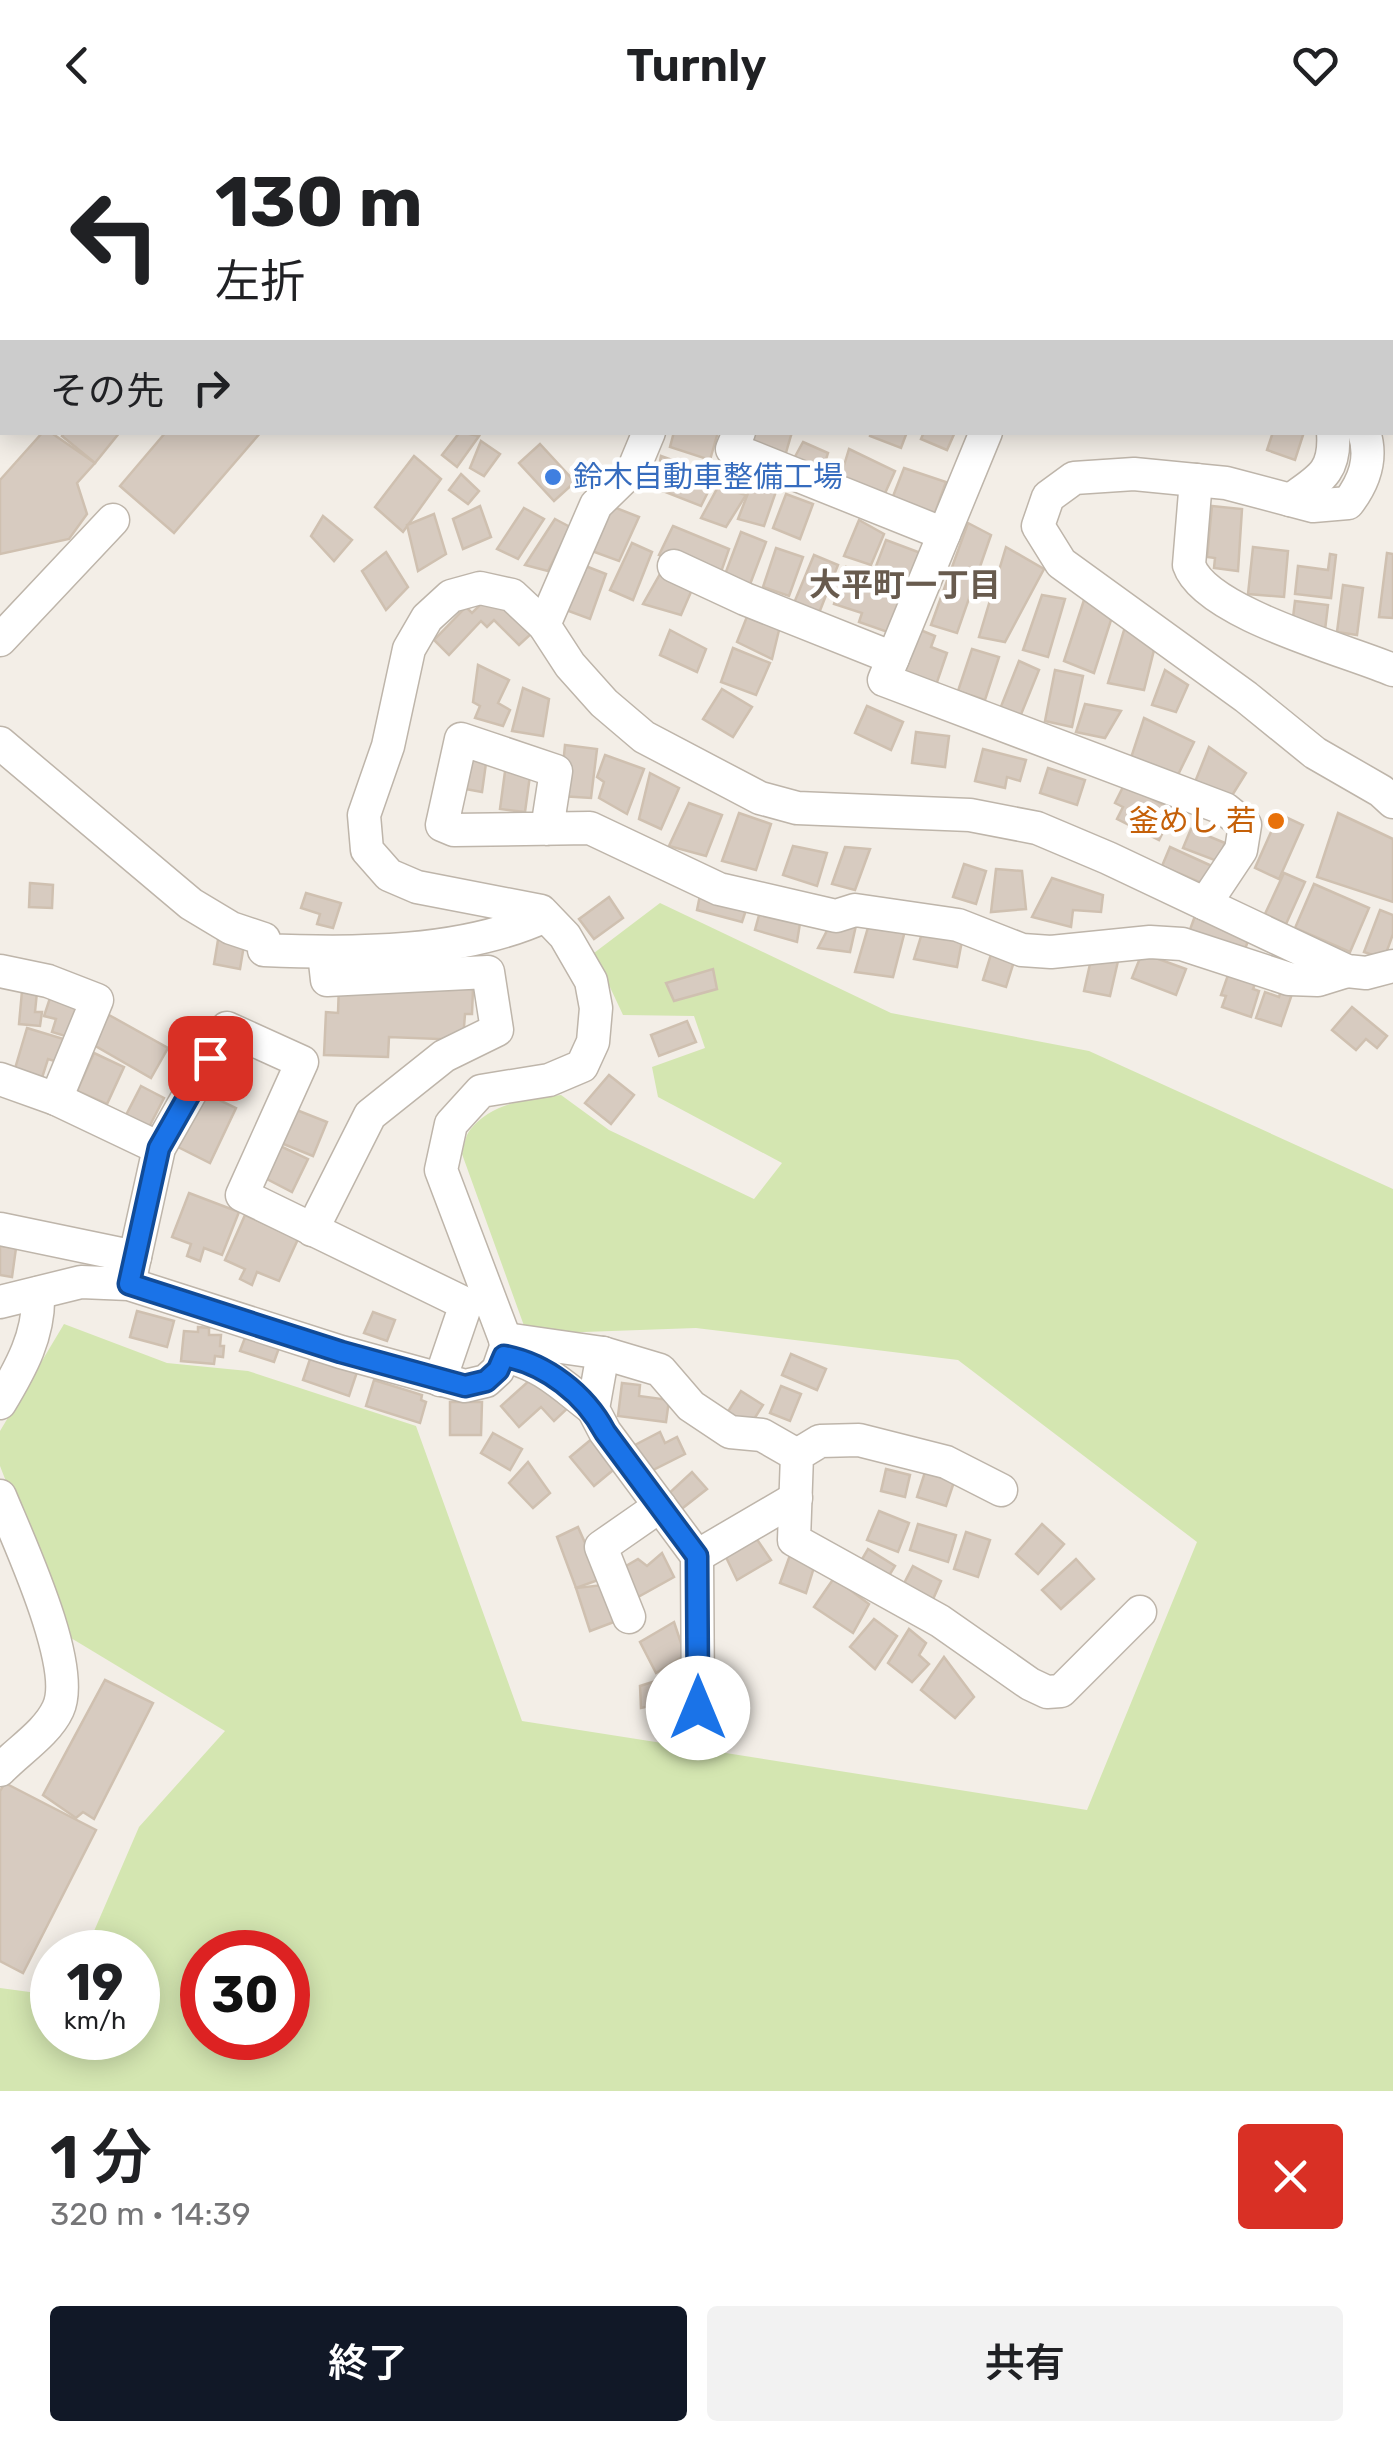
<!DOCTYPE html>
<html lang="ja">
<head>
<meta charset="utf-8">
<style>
	body { margin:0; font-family:Rubik,"Noto Sans JP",sans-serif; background:#f2f2f2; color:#202124; height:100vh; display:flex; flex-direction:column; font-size:38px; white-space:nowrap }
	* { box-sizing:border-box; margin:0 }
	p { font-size:32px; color:#757577 }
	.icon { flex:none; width:55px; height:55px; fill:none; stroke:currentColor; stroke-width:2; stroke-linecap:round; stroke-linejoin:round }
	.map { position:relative; height:1961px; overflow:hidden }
	.details { display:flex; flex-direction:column; background:#fff; flex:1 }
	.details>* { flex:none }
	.banner { position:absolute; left:0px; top:0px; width:1395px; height:305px; box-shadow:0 5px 25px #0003; background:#fff; color:#202124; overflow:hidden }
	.speed { position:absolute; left:30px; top:1800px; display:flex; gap:20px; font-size:50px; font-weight:700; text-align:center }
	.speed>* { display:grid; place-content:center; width:130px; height:130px; border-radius:50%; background:#fff; box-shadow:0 5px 25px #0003; line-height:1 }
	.speed small { font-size:25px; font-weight:400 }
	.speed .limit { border:15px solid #d22; background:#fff; color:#111 }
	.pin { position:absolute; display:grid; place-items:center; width:85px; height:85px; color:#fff; margin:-42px; border-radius:20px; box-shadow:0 5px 15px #0006 }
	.me { position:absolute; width:110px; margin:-55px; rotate:0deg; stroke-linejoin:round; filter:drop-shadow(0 0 8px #0008) }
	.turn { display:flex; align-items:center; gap:35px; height:210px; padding:0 50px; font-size:45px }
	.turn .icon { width:130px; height:130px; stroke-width:2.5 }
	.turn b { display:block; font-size:70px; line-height:85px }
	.then { display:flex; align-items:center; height:95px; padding:0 50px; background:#0003; gap:20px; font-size:38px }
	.round { display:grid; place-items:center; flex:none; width:105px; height:105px; border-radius:10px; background:#f2f2f2 }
	.overview { display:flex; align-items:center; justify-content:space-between; height:170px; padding:0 50px }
	h1 { font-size:60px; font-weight:600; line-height:75px }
	.button { display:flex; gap:20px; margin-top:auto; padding:20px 50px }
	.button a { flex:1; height:115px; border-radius:10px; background:#111827; color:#fff; font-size:40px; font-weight:600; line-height:115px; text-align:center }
	.button a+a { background:#f2f2f2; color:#202124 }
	header { display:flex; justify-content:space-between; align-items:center; height:130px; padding:0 50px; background:#fff; font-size:45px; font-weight:600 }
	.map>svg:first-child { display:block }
	.green { fill:#d4e6b1; fill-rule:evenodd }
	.building { fill:#d7cbc0; stroke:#cfc0b0; stroke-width:2.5 }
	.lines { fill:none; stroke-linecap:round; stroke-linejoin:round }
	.minor-casing { stroke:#beb5aa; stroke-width:35 }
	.minor { stroke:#fff; stroke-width:32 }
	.route-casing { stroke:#114b97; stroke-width:25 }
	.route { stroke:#1a73e8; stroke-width:18 }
	.shop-dot { fill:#3f7fe0; stroke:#fff; stroke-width:4 }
	.food-dot { fill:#e8710a; stroke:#fff; stroke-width:4 }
	.labels { text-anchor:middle; stroke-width:9; stroke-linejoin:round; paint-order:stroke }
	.shop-label { font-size:30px; fill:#366cbe; stroke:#fff; text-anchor:start }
	.food-label { font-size:30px; fill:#c56008; stroke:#fff; text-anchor:end }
	.neighbourhood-label { font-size:32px; font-weight:bold; fill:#685b4e; stroke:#fff }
</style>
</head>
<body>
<header><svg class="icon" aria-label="back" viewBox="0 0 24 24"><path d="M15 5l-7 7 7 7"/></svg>Turnly<svg class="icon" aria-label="heart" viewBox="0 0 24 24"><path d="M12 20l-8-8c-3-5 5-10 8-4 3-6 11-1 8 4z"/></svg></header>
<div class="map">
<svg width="1393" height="1961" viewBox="0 0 1393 1961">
	<rect width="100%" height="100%" fill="#f3eee7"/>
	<!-- green -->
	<path class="green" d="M660,773L891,883L1089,921L1393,1059V1961H0V1858L52,1865V1908H138V1822H85L139,1697L225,1601L66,1505L0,1336V1301L64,1194L167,1233L248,1241L416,1296L522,1591L1087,1680L1197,1412L958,1230L696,1198L527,1204L462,1024C464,1017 465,1006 470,1000C490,973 530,968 561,965L609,1000L754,1069L782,1033L658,967L652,937L705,918L694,886L623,885L594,823ZM202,1822H288V1908H202Z"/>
	<!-- building -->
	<g class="building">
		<path d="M43,302H50L95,333L77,353L87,384L69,409L0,424V350Z"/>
		<path d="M65,302H120L95,333L62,306Z"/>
		<path d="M166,302H261L174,403L120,356Z"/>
		<path d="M460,302L479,306L457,337L442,325Z"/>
		<path d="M674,302H718L710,330L670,317Z"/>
		<path d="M754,302H792L785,326L750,315Z"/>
		<path d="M871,302H907L901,318L870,306Z"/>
		<path d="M924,302H955L947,320L921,309Z"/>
		<path d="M1273,302H1304L1295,330L1267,320Z"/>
		<path d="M481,311L500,324L484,346L470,338Z"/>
		<path d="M803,312L828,323L821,345L791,334Z"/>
		<path d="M540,314L575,352L554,371L519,333Z"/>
		<path d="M849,319L895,341L881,372L839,352Z"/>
		<path d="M414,326L441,349L403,402L375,377Z"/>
		<path d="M661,326L716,346L701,376L655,358Z"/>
		<path d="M904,338L946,352L932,391L890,374Z"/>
		<path d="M757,340L781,347L764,396L738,389Z"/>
		<path d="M461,344L479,361L468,374L449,360Z"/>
		<path d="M718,357L746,365L726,397L701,388Z"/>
		<path d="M786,364L813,374L800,409L773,398Z"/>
		<path d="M606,374L639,387L619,431L589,420Z"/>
		<path d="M480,376L491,407L463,419L453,389Z"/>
		<path d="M1212,376L1242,379L1238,441L1214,438L1215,428L1207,427Z"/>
		<path d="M524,378L544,389L518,429L497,419Z"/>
		<path d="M434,384L446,424L418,441L407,395Z"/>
		<path d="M323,386L352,410L334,431L311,406Z"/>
		<path d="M555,389L570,397L548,441L525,435Z"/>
		<path d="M859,390L884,404L871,435L844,426Z"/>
		<path d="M968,393L991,405L957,503L931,495Z"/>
		<path d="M673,396L729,419L720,445L659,425Z"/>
		<path d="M741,402L766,412L749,457L724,447Z"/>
		<path d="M886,410L926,425L911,461L873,444Z"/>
		<path d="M632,413L652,422L633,470L610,460Z"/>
		<path d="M1006,417L1044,439L1005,512L979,507Z"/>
		<path d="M1253,417L1288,421L1284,467L1248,464Z"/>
		<path d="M776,418L803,427L789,466L763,457Z"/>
		<path d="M386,422L408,457L386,480L362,441Z"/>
		<path d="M1387,423L1393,424V488L1379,487Z"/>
		<path d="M1330,424L1336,425L1331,468L1295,464L1298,436L1328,440Z"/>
		<path d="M814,425L838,435L819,483L794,473Z"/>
		<path d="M583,435L606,444L590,489L566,480Z"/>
		<path d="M846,437L875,446L870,461L910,475L899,506L859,492L862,483L834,474Z"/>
		<path d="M660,444L694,455L681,485L643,474Z"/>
		<path d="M1343,455L1363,458L1357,505L1337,502Z"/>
		<path d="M1042,465L1065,469L1048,527L1023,520Z"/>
		<path d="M487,468L525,489L532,503L519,515L494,490L487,497L481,491L449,525L434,510L466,477L472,483Z"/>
		<path d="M1084,470L1112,487L1094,543L1064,531Z"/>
		<path d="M1295,471L1328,475L1325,500L1292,496Z"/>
		<path d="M748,484L780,496L772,529L737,512Z"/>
		<path d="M1125,497L1155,516L1144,560L1108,553Z"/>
		<path d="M918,499L935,506L931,517L947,523L935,558L902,547Z"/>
		<path d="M670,500L706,519L697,542L660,525Z"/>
		<path d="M733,518L770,533L756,565L721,552Z"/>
		<path d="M972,519L999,527L985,570L958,561Z"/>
		<path d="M1019,531L1039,540L1020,587L1000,579Z"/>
		<path d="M478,535L509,550L498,573L510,580L503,596L475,588L480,576L473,572Z"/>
		<path d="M1055,540L1083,546L1072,597L1045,591Z"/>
		<path d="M1165,540L1188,555L1176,582L1152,575Z"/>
		<path d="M523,558L549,569L543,606L512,601Z"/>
		<path d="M722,559L752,577L733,607L703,589Z"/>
		<path d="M1085,574L1121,581L1105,608L1076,602Z"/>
		<path d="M867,576L903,592L891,620L855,603Z"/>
		<path d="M1144,588L1194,612L1175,651L1129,634Z"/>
		<path d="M916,602L949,606L945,637L912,633Z"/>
		<path d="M565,615L597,619L591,668L560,666Z"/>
		<path d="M1209,617L1246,643L1228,672L1193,657Z"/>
		<path d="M983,619L1026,630L1020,651L1007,647L1005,658L975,651Z"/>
		<path d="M465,623L487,626L482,662L460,658Z"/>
		<path d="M605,625L644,639L627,684L599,668L604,652L597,647Z"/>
		<path d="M506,634L531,638L525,682L500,679Z"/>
		<path d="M1048,638L1085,650L1077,675L1040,663Z"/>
		<path d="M650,643L679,658L661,699L639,689Z"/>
		<path d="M1124,655L1174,680L1159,710L1117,689L1123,677L1115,673Z"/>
		<path d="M689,673L722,685L706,726L669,716Z"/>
		<path d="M739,683L771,694L756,740L722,731Z"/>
		<path d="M1338,683L1393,709V772L1317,747Z"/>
		<path d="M1279,684L1303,695L1279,749L1255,738Z"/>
		<path d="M1191,699L1225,713L1217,731L1183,718Z"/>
		<path d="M793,716L827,723L817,756L783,745Z"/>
		<path d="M845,717L870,719L855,760L832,754Z"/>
		<path d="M1170,717L1214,737L1206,755L1162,736Z"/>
		<path d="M964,734L986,741L976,774L953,767Z"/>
		<path d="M996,739L1022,741L1026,779L991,782Z"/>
		<path d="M1284,743L1305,752L1286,794L1265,784Z"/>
		<path d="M1052,748L1103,765L1101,782L1073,780L1071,797L1032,787Z"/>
		<path d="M30,753L53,755L52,778L29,777Z"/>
		<path d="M1314,754L1369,778L1350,822L1295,798Z"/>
		<path d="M701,760L748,774L742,792L697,780Z"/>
		<path d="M306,763L341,773L333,798L317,794L320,784L301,778Z"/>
		<path d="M609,767L623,788L594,809L579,789Z"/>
		<path d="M761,778L801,787L797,812L755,800Z"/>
		<path d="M1380,780L1393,785V804L1384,829L1364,822Z"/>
		<path d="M1195,786L1249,808L1242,828L1188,805Z"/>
		<path d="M857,791L850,822L818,818L831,793Z"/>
		<path d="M869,794L906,797L893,847L855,842Z"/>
		<path d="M923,800L962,811L957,837L914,829Z"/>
		<path d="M219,804L245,809L240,839L214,834Z"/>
		<path d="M993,818L1016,825L1006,857L983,850Z"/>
		<path d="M1142,823L1186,839L1176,865L1132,848Z"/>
		<path d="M1092,825L1118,831L1110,866L1084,861Z"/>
		<path d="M713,839L717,859L674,871L666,853Z"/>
		<path d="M1228,845L1255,854L1253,859L1259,861L1251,887L1222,877L1226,866L1221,865Z"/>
		<path d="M339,854L473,859L472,884H465L463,910L389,907L388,927L324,925L326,882L338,883Z"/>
		<path d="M1281,860L1292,864L1281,896L1256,888L1265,862L1279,867Z"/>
		<path d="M22,861L37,862L35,882H42L40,896L19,894Z"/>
		<path d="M51,865L84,875L75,909L52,902L56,889L44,886Z"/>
		<path d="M1352,877L1387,906L1377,918L1366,909L1356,920L1332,900Z"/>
		<path d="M109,885L168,918L151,948L92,914Z"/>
		<path d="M687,891L696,912L659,926L651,905Z"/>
		<path d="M27,898L67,910L61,933L48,929L41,951L14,942Z"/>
		<path d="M94,923L124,937L107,974L77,961Z"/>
		<path d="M609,945L634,965L611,994L585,973Z"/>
		<path d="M207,954L225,963L221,971L236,978L210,1033L176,1016Z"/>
		<path d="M141,956L164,968L146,1003L123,991Z"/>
		<path d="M294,979L327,992L313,1026L281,1013Z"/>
		<path d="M278,1015L308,1029L292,1062L263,1047Z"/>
		<path d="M189,1063L239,1082L222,1125L204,1118L200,1131L187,1126L191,1114L172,1107Z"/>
		<path d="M245,1085L298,1109L279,1151L257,1142L252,1155L240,1149L245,1139L225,1130Z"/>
		<path d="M0,1116L16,1118L12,1147L0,1145Z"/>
		<path d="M137,1181L174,1191L167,1217L130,1207Z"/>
		<path d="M373,1182L395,1190L387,1211L364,1203Z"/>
		<path d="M198,1197L209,1198V1205H221L220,1216H224L223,1227L215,1226L214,1234L181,1231L184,1201L198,1202Z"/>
		<path d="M246,1205L280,1215L274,1232L240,1221Z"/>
		<path d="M791,1224L826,1239L817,1260L782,1245Z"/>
		<path d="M311,1226L357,1242L349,1266L303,1250Z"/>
		<path d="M541,1240L571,1275L554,1291L541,1277L519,1297L501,1276Z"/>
		<path d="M374,1250L422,1265L421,1270L426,1272L420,1293L366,1276Z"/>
		<path d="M622,1253L640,1255L639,1266L669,1270L666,1292L618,1286Z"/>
		<path d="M781,1256L801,1264L790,1291L770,1283Z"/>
		<path d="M741,1261L763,1275L749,1297L727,1283Z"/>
		<path d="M450,1272H482L481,1305H450Z"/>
		<path d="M660,1302L665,1313L677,1307L685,1324L647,1343L633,1316Z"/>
		<path d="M493,1303L522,1319L510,1340L481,1323Z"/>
		<path d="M594,1307L618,1336L594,1356L570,1327Z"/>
		<path d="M528,1332L550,1363L533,1378L509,1353Z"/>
		<path d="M886,1339L910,1345L905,1367L881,1361Z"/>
		<path d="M692,1342L707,1359L679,1381L666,1366Z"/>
		<path d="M925,1342L954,1352L946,1376L917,1367Z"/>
		<path d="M879,1381L909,1393L898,1422L867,1410Z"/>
		<path d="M918,1394L956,1405L948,1432L910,1420Z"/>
		<path d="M1042,1394L1064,1414L1038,1444L1016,1424Z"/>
		<path d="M578,1397L601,1449L576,1458L557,1407Z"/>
		<path d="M966,1402L990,1410L978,1447L954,1439Z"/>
		<path d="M754,1405L771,1430L737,1450L724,1423Z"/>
		<path d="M868,1419L895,1436L885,1452L858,1436Z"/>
		<path d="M662,1423L674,1447L629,1472L614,1443L638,1429L647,1436Z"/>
		<path d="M790,1425L815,1434L806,1463L780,1453Z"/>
		<path d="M1076,1429L1094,1449L1061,1479L1042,1460Z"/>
		<path d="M913,1436L941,1451L927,1483L897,1467Z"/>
		<path d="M834,1448L869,1474L853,1503L814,1477Z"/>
		<path d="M603,1455L614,1492L590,1501L576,1458Z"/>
		<path d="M874,1489L897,1506L875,1539L850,1517Z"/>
		<path d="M674,1492L685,1525L656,1543L640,1512Z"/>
		<path d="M909,1499L926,1513L919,1525L929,1534L912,1552L888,1533Z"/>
		<path d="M944,1527L974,1567L955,1588L921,1560Z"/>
		<path d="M671,1546L680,1569L641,1578L640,1556Z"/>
		<path d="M105,1550L153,1573L94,1689L83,1682L76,1688L43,1665Z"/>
		<path d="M5,1653L96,1700L23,1843L0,1831V1661Z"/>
	</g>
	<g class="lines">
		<!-- minor casing -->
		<g class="minor-casing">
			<g id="minor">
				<path d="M564,0L572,2"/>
				<path d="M1076,0L1087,2"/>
				<path d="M642,2L648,0"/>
				<path d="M1303,2L1307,0"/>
				<path d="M1392,47H1393"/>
				<path d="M1392,181L1393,176"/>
				<path d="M739,302L732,319L944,404"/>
				<path d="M986,302L884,550L1225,679L1245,695L1241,720L1205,774"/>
				<path d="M1364,302C1373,329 1364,352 1348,373L1313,376L1226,353L1134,344L1074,348L1048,367L1038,396L1061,433L1246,567L1315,623L1381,661L1393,672"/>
				<path d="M1196,350L1189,435C1205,483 1346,520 1393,540"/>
				<path d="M1290,370C1320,349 1336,342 1333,302"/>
				<path d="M674,436L745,469L893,528"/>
				<path d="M544,495L596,375L634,338L649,302"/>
				<path d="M0,510L113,390"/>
				<path d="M0,613L191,774L231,798L264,809V820C354,824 463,824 545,786"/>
				<path d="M547,699L556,641L461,609L442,695L454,700L590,698L719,759L836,786L855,780L958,795L1022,820L1051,822L1150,812L1182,814L1289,849L1318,850L1347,841"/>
				<path d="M0,841L48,851L97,870L56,969"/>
				<path d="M0,949L56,969L159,1018"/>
				<path d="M0,1099L135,1127"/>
				<path d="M312,1100L370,985L444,926L497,900L488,842L327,850L324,823"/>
				<path d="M129,1154L159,1018L227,898L302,932L242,1065L466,1174L440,1250"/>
				<path d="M0,1172L81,1152L129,1154L341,1222L465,1256L486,1251L498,1240L506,1217L505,1209L441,1040L451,994L481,961L549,950L582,936L593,912L596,878L591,851L565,806L541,781L417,757L389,745L367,720L364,685L388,616L409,519L427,488L451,466L480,458L512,465L544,495L570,535L604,573L644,607L760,668L797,678L970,685L1037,698L1108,728L1347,841L1366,843L1393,836"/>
				<path d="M505,1209L603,1223L660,1240L691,1276L730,1302L762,1305L797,1325"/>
				<path d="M603,1223L593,1279L605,1302L697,1426L698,1578"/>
				<path d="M504,1226C542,1234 563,1256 593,1279"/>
				<path d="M0,1273C21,1238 40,1204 38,1163"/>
				<path d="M1001,1360L946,1332L859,1310L820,1311L797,1325L794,1410L940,1491L1030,1554L1047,1562L1061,1561L1140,1482"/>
				<path d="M0,1366C18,1410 78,1537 58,1579C47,1603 18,1621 0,1640"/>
				<path d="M697,1426L796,1368"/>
				<path d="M629,1487L601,1417L660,1376"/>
			</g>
		</g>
		<!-- minor -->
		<use href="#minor" class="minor"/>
	</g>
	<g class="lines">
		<!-- route casing -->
		<g class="route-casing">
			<path id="route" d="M210,928L159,1018L129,1154L341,1222L465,1256L486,1251L498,1240L504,1226C546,1234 585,1264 605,1302L697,1426L698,1578"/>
		</g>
		<!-- route -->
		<use href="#route" class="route"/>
	</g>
	<!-- markers -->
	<circle class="shop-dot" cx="553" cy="347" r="10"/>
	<circle class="food-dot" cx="1276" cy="691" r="10"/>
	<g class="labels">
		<!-- shop labels -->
		<g class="shop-label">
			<text x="573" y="357">鈴木自動車整備工場</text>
		</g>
		<!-- food labels -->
		<g class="food-label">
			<text x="1256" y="701">釜めし 若</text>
		</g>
		<!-- neighbourhood labels -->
		<g class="neighbourhood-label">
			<text x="905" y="466">大平町一丁目</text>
		</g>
	</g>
</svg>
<div class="speed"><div>19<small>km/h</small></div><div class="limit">30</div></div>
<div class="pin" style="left:210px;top:928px;background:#d93025"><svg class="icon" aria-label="arrive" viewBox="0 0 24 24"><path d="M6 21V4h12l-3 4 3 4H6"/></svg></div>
<svg class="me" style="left:698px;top:1578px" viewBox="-20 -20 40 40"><circle r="19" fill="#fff"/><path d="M0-13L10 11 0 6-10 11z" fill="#1a73e8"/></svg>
<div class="banner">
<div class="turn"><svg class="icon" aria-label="left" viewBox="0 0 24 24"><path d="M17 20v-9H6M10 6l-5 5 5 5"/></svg><div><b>130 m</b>左折</div></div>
<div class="then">その先<svg class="icon" aria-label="right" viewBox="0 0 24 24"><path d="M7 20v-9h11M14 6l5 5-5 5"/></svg></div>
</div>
</div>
<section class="details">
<div class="overview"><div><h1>1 分</h1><p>320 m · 14:39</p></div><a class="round" style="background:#d93025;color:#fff"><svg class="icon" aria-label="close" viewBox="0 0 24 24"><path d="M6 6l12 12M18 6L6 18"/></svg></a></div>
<div class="button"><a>終了</a><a>共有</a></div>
</section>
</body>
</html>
